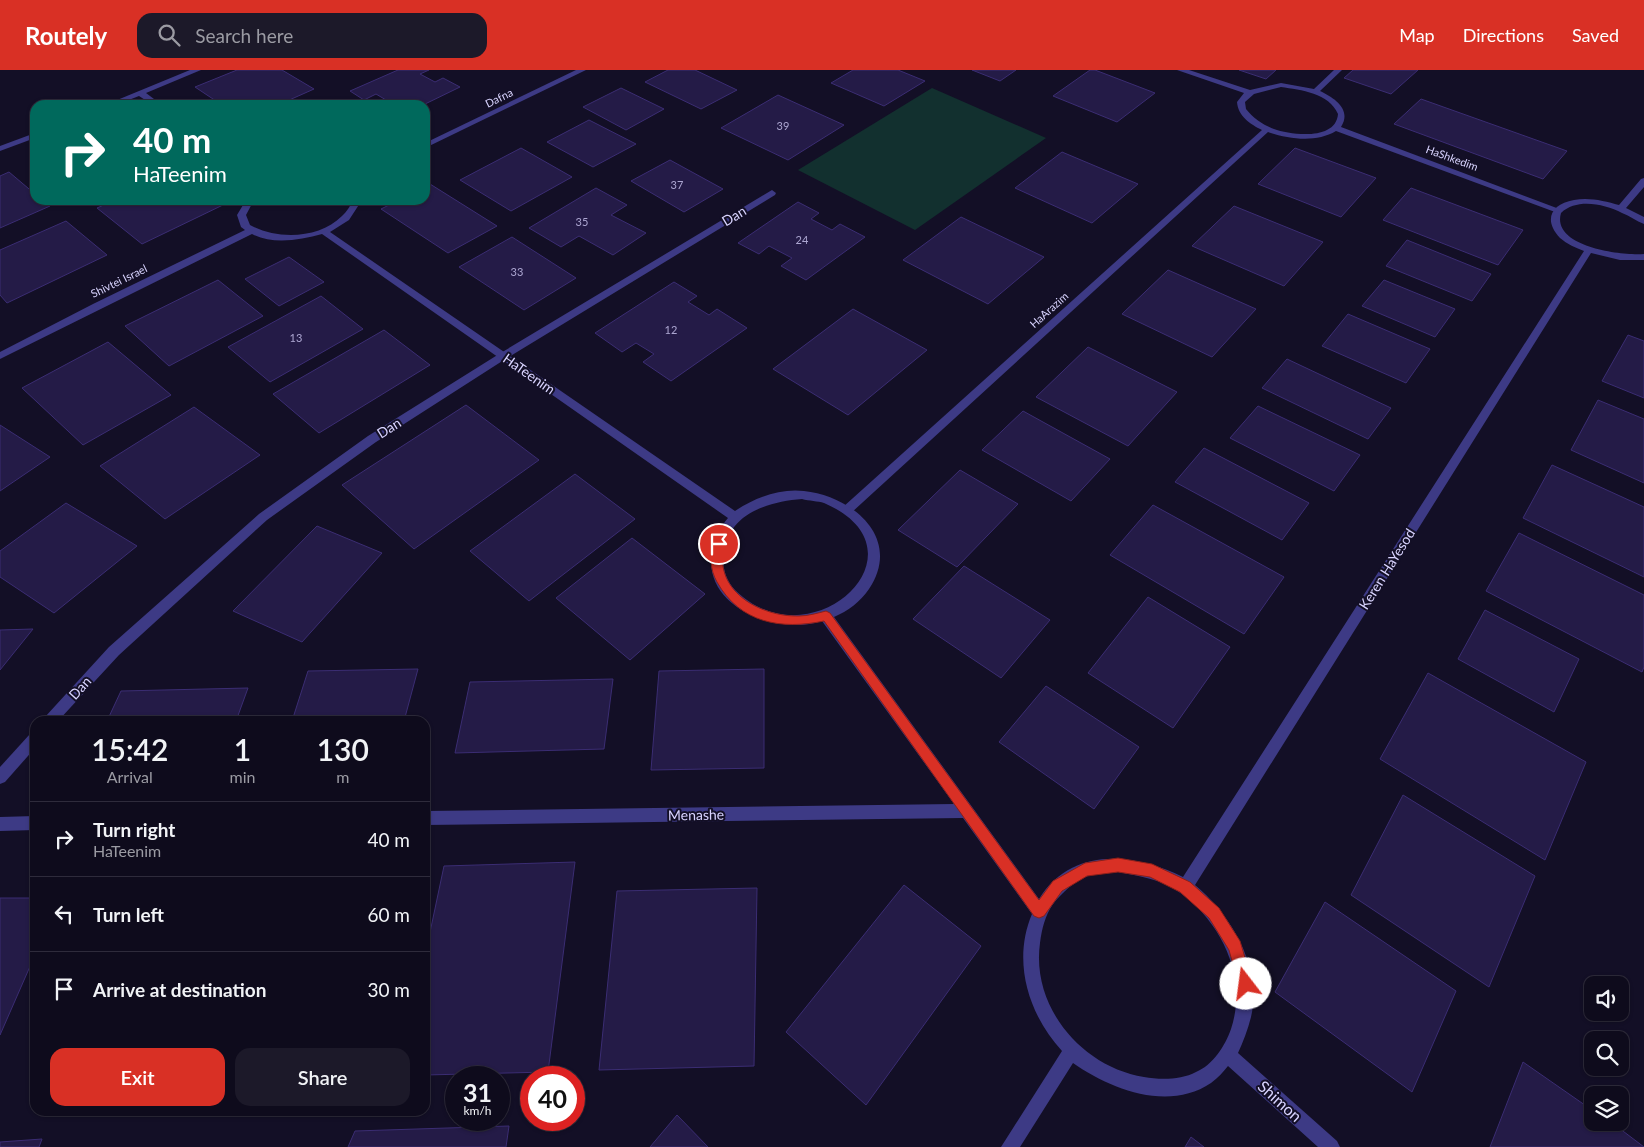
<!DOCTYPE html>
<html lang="en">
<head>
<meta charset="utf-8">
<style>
	body { margin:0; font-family:Lato,sans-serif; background:#1c1929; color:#f1f3f6; height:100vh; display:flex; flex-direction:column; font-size:19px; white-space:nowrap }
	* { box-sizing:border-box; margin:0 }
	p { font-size:16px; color:#9b9ba3 }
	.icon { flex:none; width:28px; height:28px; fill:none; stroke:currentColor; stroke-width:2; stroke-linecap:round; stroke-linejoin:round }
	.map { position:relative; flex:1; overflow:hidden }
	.side { position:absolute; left:30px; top:646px; width:400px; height:400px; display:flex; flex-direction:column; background:#0e0b1c; border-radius:15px; box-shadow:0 1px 4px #0004,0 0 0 1px #2e2b3b }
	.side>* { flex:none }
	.guide { position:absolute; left:30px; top:30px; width:400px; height:105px; border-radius:15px; box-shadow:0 1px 4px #0004,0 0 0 1px #2e2b3b; background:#00695c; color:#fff; overflow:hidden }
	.controls { position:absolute; left:1584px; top:906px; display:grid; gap:10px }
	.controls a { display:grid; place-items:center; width:45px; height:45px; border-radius:10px; background:#0e0b1c; box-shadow:0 1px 4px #0004,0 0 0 1px #2e2b3b; font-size:25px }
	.speed { position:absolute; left:445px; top:996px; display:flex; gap:10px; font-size:25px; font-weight:700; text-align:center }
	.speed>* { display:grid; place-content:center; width:65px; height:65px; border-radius:50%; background:#0e0b1c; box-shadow:0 1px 4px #0004,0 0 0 1px #2e2b3b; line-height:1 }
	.speed small { font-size:12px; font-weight:400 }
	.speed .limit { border:8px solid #d22; background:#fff; color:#111 }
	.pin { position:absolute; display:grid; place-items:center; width:42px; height:42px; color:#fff; margin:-21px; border:2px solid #fff; border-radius:50%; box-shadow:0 1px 5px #0007 }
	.me { position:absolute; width:55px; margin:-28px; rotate:345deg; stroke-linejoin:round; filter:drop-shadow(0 0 4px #0008) }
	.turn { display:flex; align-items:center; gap:18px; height:105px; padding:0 20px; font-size:22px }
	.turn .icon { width:65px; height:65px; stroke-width:2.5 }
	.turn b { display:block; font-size:35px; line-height:42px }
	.eta { display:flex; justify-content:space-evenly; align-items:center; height:85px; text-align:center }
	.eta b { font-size:30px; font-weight:600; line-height:35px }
	.cta { display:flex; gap:10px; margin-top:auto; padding:10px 20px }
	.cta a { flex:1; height:58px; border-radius:15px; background:#d93025; color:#fff; font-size:20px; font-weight:600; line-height:58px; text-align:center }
	.cta a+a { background:#1c1929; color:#f1f3f6 }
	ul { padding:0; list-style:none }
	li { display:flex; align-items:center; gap:15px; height:75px; padding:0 20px; border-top:1px solid #2e2b3b }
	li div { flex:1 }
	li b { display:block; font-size:19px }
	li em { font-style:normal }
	header { display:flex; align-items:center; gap:30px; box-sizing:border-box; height:70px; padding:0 25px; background:#d93025; color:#fff }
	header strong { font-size:24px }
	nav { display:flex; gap:28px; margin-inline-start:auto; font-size:18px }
	.search { width:350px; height:45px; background:#1c1929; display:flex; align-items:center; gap:12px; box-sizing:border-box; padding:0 18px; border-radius:15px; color:#9b9ba3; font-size:19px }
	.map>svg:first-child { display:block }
	.green { fill:#12302f }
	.building { fill:#241b47; stroke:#3b2d73 }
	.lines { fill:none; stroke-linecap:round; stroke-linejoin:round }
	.minor { fill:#3d3a85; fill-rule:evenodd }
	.tertiary { fill:#3d3a85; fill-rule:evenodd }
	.route { fill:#d93025; stroke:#8d1f18 }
	.labels { text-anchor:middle; stroke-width:4; stroke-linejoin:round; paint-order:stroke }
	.far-street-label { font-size:11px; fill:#d9d4ff; stroke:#130f26 }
	.number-label { font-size:11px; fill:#aca6d1 }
	.street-label { font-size:14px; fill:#d9d4ff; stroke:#130f26 }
	.near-street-label { font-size:16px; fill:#d9d4ff; stroke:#130f26 }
</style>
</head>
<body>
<header>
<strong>Routely</strong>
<div class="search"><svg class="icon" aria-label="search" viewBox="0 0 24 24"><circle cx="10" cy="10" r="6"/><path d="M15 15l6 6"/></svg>Search here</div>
<nav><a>Map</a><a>Directions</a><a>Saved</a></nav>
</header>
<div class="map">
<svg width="1644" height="1077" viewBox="0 0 1644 1077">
	<rect width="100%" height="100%" fill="#130f26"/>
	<!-- green -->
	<path class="green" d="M932,18L1046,68L915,160L798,100Z"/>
	<!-- building -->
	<g class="building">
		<path d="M237,0H282L314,19L278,35H222L195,17Z"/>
		<path d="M398,0H429L420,4L435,12L443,8L460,17L423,35H386L391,33L376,24L364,30L350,21Z"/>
		<path d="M668,0H695L737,20L701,39L645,12Z"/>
		<path d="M853,0H898L925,11L884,36L831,13Z"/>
		<path d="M972,0H1016L1000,11Z"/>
		<path d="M1090,0H1095L1155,23L1117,52L1053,26Z"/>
		<path d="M1239,0H1276L1266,9Z"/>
		<path d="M1353,0H1418L1391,24L1344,8Z"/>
		<path d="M621,18L664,39L626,60L583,37Z"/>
		<path d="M778,25L844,55L788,90L721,58Z"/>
		<path d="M1421,29L1567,81L1543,109L1394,54Z"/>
		<path d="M589,50L636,74L593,97L547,72Z"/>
		<path d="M521,78L572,107L511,141L460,110Z"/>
		<path d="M1295,78L1376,108L1341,147L1258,114Z"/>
		<path d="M1062,82L1138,114L1092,153L1015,118Z"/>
		<path d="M670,90L723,119L684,142L631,111Z"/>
		<path d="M9,102L35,124V130H42L50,136L0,158V106Z"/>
		<path d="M430,114L497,156L448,183L381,139L399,130H425V117Z"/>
		<path d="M596,118L627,135L611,145L646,163L613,185L579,166L561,177L529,158Z"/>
		<path d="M1411,118L1523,160L1498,195L1383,150Z"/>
		<path d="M115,130H219L225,134L142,174L97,138Z"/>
		<path d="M798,132L819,143L811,149L832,160L840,154L865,167L806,210L781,196L792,188L769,176L759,184L738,173Z"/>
		<path d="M1234,136L1323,172L1284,216L1192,176Z"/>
		<path d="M961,147L1044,187L988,234L903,190Z"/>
		<path d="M66,151L107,185L7,233L0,225V180Z"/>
		<path d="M512,167L576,208L524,240L459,197Z"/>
		<path d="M1407,170L1491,204L1472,231L1386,196Z"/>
		<path d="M289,187L324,212L279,236L245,209Z"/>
		<path d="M1168,200L1256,239L1212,287L1122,244Z"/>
		<path d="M218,210L263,246L169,296L125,256Z"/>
		<path d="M1384,210L1455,239L1435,267L1362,236Z"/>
		<path d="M674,212L697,226L688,232L709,245L717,239L747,258L671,311L643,292L654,284L636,273L622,282L595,263Z"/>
		<path d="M321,226L363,259L270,312L228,277Z"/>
		<path d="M853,239L927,280L848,345L773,299Z"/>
		<path d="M1348,244L1430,279L1406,313L1322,276Z"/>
		<path d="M384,260L430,295L319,363L273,324Z"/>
		<path d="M1628,265L1644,271V328L1602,311Z"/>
		<path d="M108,272L171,325L83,375L22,318Z"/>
		<path d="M1088,277L1177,322L1128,376L1036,327Z"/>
		<path d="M1287,289L1391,338L1368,369L1262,318Z"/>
		<path d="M1598,330L1644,349V413L1571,380Z"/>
		<path d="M466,335L539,390L414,479L342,415Z"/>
		<path d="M1258,336L1360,385L1334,421L1230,368Z"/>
		<path d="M194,337L260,385L165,449L100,396Z"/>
		<path d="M1023,341L1110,389L1071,431L982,380Z"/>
		<path d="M0,355L50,387L0,421Z"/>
		<path d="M1204,378L1309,433L1282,470L1175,412Z"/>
		<path d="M1552,395L1644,437V507L1523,448Z"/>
		<path d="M960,400L1018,434L957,497L898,460Z"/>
		<path d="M575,404L635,449L529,531L470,481Z"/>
		<path d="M66,433L137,476L54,543L0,507V481Z"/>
		<path d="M1153,435L1284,507L1244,564L1110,485Z"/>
		<path d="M317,456L382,483L302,572L233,541Z"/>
		<path d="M1519,463L1644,525V597L1642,602L1486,521Z"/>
		<path d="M632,468L705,524L630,590L556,528Z"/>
		<path d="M964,496L1050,550L1001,608L913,549Z"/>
		<path d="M1148,527L1230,577L1173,658L1088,603Z"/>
		<path d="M1485,540L1579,589L1554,642L1458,589Z"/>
		<path d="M33,559L0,600V560Z"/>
		<path d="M418,599L404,651H292L308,601Z"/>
		<path d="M764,599V698L651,700L659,601Z"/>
		<path d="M1428,603L1586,692L1545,790L1380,689Z"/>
		<path d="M613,609L604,679L455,683L470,612Z"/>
		<path d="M1046,616L1139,677L1094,739L999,672Z"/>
		<path d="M248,618L236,651H107L121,621Z"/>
		<path d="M1403,725L1535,806L1489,917L1351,825Z"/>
		<path d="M575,792L548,1002L425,1005V886L444,796Z"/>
		<path d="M904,815L981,876L866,1035L786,962Z"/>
		<path d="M757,818L754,996L599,1000L617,821Z"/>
		<path d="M0,828H35V885L0,965Z"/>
		<path d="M1325,832L1456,921L1412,1022L1275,922Z"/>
		<path d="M1523,992L1592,1040V1052H1611L1644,1077H1490Z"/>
		<path d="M677,1045L708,1077H650Z"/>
		<path d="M509,1056L506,1077H348L355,1061Z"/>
		<path d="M1191,1067L1204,1077H1185Z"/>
		<path d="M42,1069L39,1077H0V1072Z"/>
	</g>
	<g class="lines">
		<!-- minor -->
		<g class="minor">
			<path d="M190,0H201L146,23L162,35H153L139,26L116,35H105Z"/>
			<path d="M1177,0H1189L1250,20L1281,13L1314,19L1334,0H1342L1320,21C1335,28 1352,40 1341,57L1562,140L1558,143L1555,142L1336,61C1316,73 1289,69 1268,62L851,443H843L841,440L843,437L1262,60C1250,54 1238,46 1237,32L1244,23ZM1281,17C1301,20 1329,23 1338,44C1336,71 1291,65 1274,59C1263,55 1253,48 1246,39L1245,32L1254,24Z"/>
			<path d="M35,63V68L0,81V76Z"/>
			<path d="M772,120L776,123L775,125L507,288L376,372L267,450L119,585L58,651H43L45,647L109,577L259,444L368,366L499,284Z"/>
			<path d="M35,662V678L5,712L0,714V697L30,664Z"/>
		</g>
		<!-- tertiary -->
		<g class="tertiary">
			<path d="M576,0H586L425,78V73Z"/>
			<path d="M1644,108V117L1626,138L1644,147V154C1636,151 1630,146 1622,143C1604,134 1577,128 1561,143C1551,177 1622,186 1644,184V190H1620L1591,183L1195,815C1231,845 1263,898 1251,947C1248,959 1243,972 1238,983L1337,1071L1340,1077H1318L1228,996C1223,1002 1218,1008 1211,1013C1168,1042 1110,1019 1073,993L1020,1077H1001L1062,981C1028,944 1012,891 1032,844L963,748L425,755V741L954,734L822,551C776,567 695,534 714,475C717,465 721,456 728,448L322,164C300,170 273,175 252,164L0,289V282L93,234L245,160L241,157L237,145L246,130H254L246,145L250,155C277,170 319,169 342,146C347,142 350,135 354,130H362L349,150L330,162L735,441C754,428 780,418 804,421C852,426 903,468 869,519C860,532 848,541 834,547L1039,829C1072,776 1134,783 1183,807L1584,181C1576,178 1567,174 1560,168C1543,150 1551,134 1574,130C1589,127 1605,131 1619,135L1641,109ZM802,429C809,431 818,431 824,433C934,480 812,596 735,520C727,512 723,500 723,489C725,445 765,432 802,429ZM1118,802C1139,806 1161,809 1179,822C1222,852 1248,908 1231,959C1225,976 1213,995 1196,1002C1181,1010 1160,1010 1144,1007C1082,997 1031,937 1040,873C1042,858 1045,846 1053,834C1062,823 1074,811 1088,806C1097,803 1108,804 1118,802Z"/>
			<path d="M35,746V760L0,761V747Z"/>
		</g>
	</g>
	<!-- route -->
	<path class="route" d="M719,470L725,474C711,520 760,547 799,546C808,546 818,543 826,541L830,543L1039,830L1053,811L1085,793L1118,788L1152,794L1190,812L1219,838L1240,871L1253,914L1251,920L1246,922L1240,920L1229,880L1209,848L1180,822L1150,807L1118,802L1087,806L1062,821L1044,846L1039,848L1034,846L824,551C781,560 740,553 717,512C710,500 709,484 715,471Z"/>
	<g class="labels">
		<!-- far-street labels -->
		<g class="far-street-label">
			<text transform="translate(499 28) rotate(-26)" y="4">Dafna</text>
			<text transform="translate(1452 88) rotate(20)" y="4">HaShkedim</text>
			<text transform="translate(119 211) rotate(-26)" y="4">Shivtei Israel</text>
			<text transform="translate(1049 240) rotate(-42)" y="4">HaArazim</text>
		</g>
		<!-- number labels -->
		<g class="number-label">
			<text x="783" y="60">39</text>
			<text x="677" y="119">37</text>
			<text x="582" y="156">35</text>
			<text x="802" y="174">24</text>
			<text x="517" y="206">33</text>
			<text x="671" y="264">12</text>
			<text x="296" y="272">13</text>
		</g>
		<!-- street labels -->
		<g class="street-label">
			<text transform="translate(734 146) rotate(-31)" y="5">Dan</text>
			<text transform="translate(529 304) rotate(35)" y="5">HaTeenim</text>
			<text transform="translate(389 358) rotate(-32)" y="5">Dan</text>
			<text transform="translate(1387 499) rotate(-58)" y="5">Keren HaYesod</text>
			<text transform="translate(80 618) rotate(-48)" y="5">Dan</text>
			<text transform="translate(696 745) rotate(-1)" y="5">Menashe</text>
		</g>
		<!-- near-street labels -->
		<g class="near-street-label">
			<text transform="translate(1280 1031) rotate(42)" y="6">Shimon</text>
		</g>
	</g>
</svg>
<div class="controls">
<a><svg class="icon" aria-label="sound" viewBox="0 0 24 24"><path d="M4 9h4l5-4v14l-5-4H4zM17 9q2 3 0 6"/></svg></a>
<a><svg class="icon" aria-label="search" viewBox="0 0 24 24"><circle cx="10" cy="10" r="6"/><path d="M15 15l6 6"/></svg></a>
<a><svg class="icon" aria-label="layers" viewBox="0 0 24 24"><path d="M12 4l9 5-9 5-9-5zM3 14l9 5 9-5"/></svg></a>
</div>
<div class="speed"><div>31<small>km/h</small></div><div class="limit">40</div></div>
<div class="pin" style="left:719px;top:474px;background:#d93025"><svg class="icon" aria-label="arrive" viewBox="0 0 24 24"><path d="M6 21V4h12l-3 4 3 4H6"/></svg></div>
<svg class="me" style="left:1246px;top:914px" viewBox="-20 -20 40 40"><circle r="19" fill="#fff"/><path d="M0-13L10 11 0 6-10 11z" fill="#d93025"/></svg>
<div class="guide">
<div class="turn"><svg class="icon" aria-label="right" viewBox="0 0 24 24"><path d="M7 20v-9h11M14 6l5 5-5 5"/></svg><div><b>40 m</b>HaTeenim</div></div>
</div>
<section class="side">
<div class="eta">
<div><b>15:42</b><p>Arrival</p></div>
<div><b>1</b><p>min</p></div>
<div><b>130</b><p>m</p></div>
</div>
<ul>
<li><svg class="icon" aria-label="right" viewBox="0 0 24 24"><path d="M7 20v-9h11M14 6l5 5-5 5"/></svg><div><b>Turn right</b><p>HaTeenim</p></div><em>40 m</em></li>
<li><svg class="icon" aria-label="left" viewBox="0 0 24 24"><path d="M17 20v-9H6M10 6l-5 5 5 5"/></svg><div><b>Turn left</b></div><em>60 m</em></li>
<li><svg class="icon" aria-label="arrive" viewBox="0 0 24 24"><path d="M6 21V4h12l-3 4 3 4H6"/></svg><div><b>Arrive at destination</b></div><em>30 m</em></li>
</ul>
<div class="cta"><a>Exit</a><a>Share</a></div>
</section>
</div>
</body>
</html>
